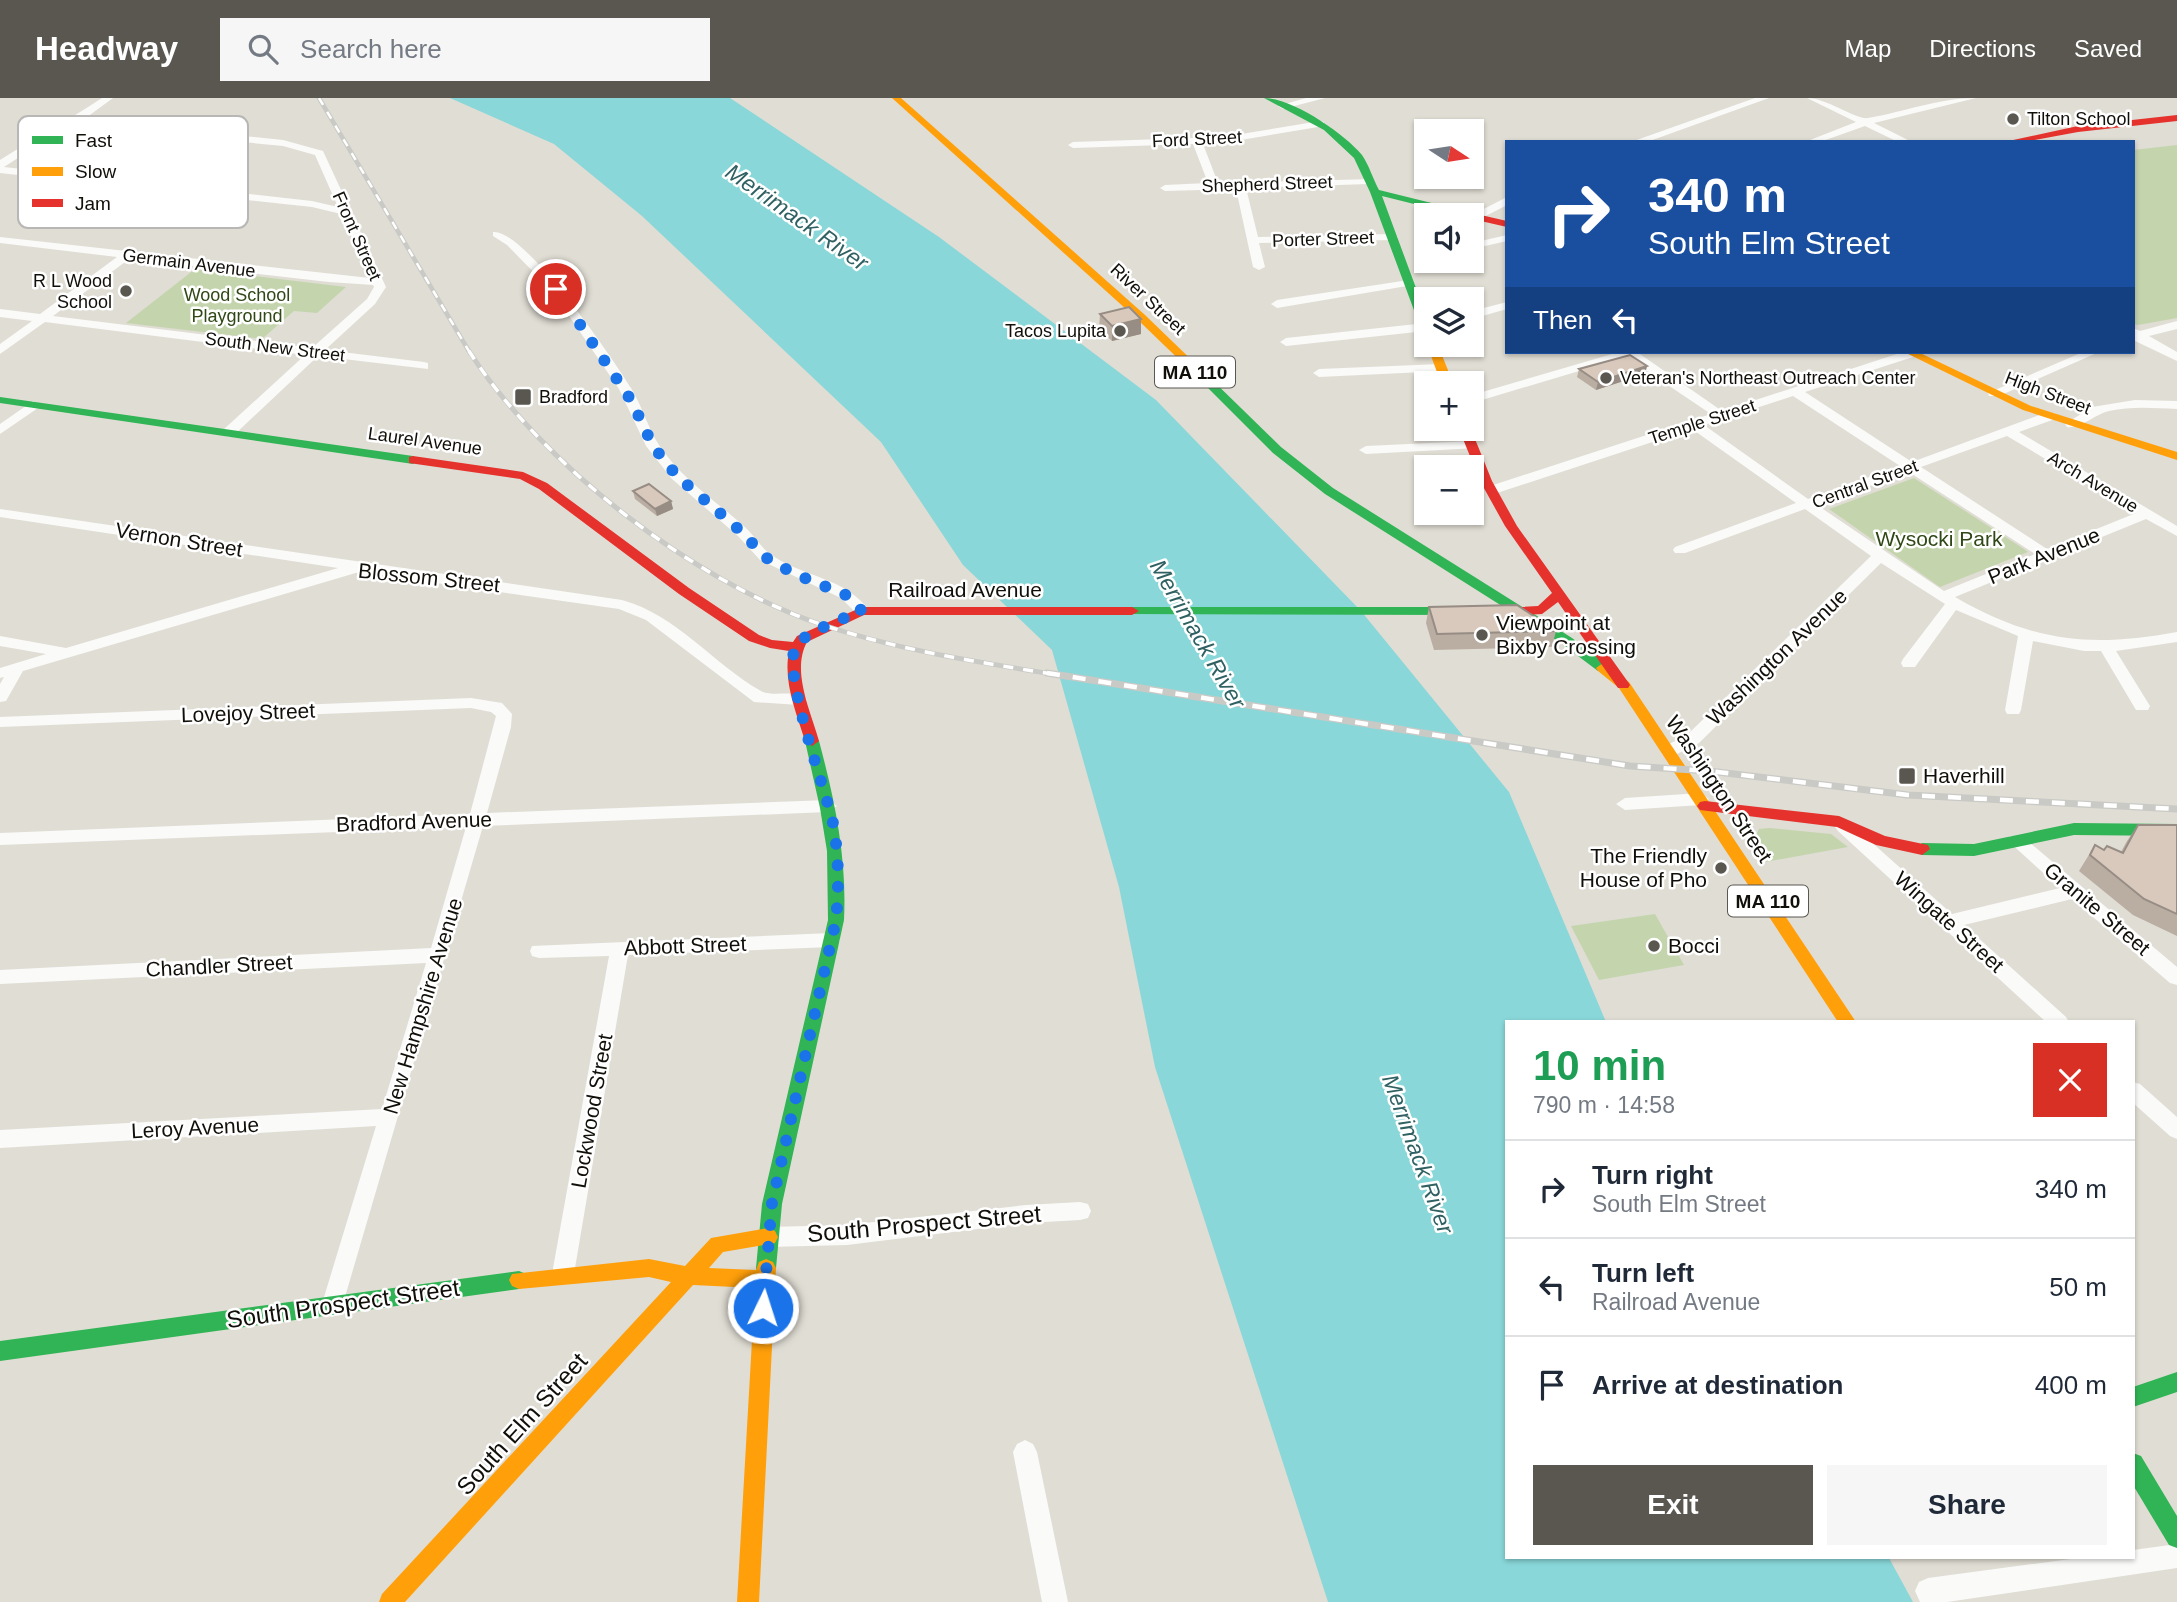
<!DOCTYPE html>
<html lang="en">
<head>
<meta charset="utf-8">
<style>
	body { margin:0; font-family:Helvetica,sans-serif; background:#f6f6f7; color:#1f2937; height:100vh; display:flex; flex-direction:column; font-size:26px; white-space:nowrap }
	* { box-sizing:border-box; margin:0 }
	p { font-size:23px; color:#747a83 }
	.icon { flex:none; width:38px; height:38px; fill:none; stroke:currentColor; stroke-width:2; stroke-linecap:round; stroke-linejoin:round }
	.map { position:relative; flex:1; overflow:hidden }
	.side { position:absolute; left:1505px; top:922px; width:630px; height:539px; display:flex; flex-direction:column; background:#fff; border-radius:0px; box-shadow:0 2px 5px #0004 }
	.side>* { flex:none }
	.guide { position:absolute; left:1505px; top:42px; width:630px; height:214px; border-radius:0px; box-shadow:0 2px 5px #0004; background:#1a4fa0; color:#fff; overflow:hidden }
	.needle { width:46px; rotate:102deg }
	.fabs { position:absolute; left:1414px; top:21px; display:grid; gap:14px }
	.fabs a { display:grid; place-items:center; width:70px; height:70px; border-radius:0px; background:#fff; box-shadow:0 2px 5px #0004; font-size:35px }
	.pin { position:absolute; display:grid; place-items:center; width:60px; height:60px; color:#fff; margin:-30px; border:4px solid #fff; border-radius:50%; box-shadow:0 2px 7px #0007 }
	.me { position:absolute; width:77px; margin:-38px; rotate:4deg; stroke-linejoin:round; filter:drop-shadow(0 0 5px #0008) }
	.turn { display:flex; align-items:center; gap:24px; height:147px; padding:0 28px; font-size:32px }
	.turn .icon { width:91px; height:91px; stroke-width:2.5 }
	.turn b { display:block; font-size:49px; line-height:60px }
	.then { display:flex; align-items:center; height:66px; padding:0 28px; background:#0003; gap:14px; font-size:26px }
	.round { display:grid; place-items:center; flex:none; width:74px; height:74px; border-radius:0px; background:#f6f6f7 }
	.summary { display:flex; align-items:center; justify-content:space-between; height:119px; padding:0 28px }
	h1 { font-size:42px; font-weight:700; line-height:52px; color:#1e9e55 }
	.action { display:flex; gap:14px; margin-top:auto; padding:14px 28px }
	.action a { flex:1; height:80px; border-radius:0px; background:#595750; color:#fff; font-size:28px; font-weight:700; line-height:80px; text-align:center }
	.action a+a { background:#f6f6f7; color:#1f2937 }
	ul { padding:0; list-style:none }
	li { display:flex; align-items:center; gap:21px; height:98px; padding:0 28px; border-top:2px solid #e0e1e3 }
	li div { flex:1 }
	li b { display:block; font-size:26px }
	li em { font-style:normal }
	header { display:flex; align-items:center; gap:42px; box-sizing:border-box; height:98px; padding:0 35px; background:#595750; color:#fff }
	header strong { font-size:33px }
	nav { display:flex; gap:38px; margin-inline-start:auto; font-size:24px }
	.search { width:490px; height:63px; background:#f6f6f7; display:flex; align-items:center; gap:18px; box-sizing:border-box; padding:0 24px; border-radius:0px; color:#747a83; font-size:26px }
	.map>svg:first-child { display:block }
	.green { fill:#c4d5ae }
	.water { fill:#89d7d9 }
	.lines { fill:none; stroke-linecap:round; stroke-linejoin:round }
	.street { fill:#fafaf9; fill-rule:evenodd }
	.fast { fill:#30b455; fill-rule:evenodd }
	.slow { fill:#ff9f0a; fill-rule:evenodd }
	.jam { fill:#e5322d; fill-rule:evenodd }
	.rail-far2-casing { stroke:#c9c9c6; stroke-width:4.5 }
	.rail-far1-casing { stroke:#c9c9c6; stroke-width:5 }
	.rail-casing { stroke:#c9c9c6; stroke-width:7 }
	.rail-far2 { stroke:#fff; stroke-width:2.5; stroke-dasharray:8; stroke-linecap:butt }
	.rail-far1 { stroke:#fff; stroke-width:3.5; stroke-dasharray:10; stroke-linecap:butt }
	.rail { stroke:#fff; stroke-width:4.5; stroke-dasharray:13; stroke-linecap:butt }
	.wall { fill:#baada2 }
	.shaded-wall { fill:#978d84 }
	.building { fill:#d8c9bc; stroke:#978d84; stroke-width:2 }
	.route { stroke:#1a73e8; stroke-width:12; stroke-dasharray:0 21.6 }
	.poi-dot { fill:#595750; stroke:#fff; stroke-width:2.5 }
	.labels { text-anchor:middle; stroke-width:5; stroke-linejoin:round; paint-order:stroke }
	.far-poi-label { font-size:18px; fill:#110f09; stroke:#fff; text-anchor:start }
	.far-street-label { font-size:18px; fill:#110f09; stroke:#fff }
	.far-park-label { font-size:18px; fill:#304716; stroke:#fff }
	.shield { fill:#fff; stroke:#585753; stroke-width:2 }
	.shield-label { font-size:19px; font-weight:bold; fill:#110f09 }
	.park-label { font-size:21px; fill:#304716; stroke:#fff }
	.street-label { font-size:21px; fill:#110f09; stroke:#fff }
	.poi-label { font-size:21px; fill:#110f09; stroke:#fff; text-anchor:start }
	.water-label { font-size:23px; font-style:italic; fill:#2f6062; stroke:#fff }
	.near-street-label { font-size:24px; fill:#110f09; stroke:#fff }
	.key { fill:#fff; stroke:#b8b7b5; stroke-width:2 }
	.key-label { font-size:19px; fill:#110f09 }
</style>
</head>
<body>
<header>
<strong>Headway</strong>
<div class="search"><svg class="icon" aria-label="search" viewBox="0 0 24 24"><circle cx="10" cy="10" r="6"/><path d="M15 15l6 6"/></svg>Search here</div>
<nav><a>Map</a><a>Directions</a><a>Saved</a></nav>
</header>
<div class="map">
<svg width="2177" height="1504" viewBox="0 0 2177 1504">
	<rect width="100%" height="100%" fill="#e0ddd4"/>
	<!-- green -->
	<g class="green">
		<path d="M2177,47V220L2138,227L2133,226V52Z"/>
		<path d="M195,171L346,189L317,215L294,213L262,241L126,225Z"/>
		<path d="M1914,380L2024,451L2028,454L1940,489L1829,411Z"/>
		<path d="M1769,730L1831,736L1848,749L1765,764L1752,744L1759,731Z"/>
		<path d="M1655,816L1684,867L1599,882L1571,828Z"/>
	</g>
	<!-- water -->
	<path class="water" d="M450,0H730L939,139L1156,302L1361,513L1509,694L1606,924H1507V1460H1889L1913,1504H1328L1155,969L1119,789L1052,552L963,467L881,344L642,118L554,46Z"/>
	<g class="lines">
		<!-- street -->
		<g class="street">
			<path d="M102,0H113L83,22L283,42L323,53L386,189L375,206L325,252L424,264L428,265V271L318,258L233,338L228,339L221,335L223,332L305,257L45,224L0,256V246L32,223L0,219V211L40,216L117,159L0,145V139L370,180L341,116L312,109L0,75V62C34,40 68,23 102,0ZM81,28L283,48L315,57L338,109L312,103L4,69L58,34ZM129,161L329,184L373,187L374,189L367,201L312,250L53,218Z"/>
			<path d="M1306,0H1325L1283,11L1278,8Z"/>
			<path d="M1755,0H1769L1647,44H1631Z"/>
			<path d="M1807,0C1827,0 1856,22 1868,20C1904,14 1939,0 1976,0L1874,25L1912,44H1898L1865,28L1820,44H1805L1856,24Z"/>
			<path d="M1320,23L1324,24V28L1223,45L1203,46L1218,85L1373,81L1374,83L1369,86L1246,90L1258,139L1392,136L1398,139L1392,142L1259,145L1265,169L1259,172L1253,169L1236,91L1165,93L1160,90L1165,87L1208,85L1193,46L1073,50L1068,47L1073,44L1223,39Z"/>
			<path d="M1507,99V107L1480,121H1472V117Z"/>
			<path d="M493,134C524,130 614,262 631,290C642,308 648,330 659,347C682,382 718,404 748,432C755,439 761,449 769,455C800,479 844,478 870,513L867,516H857L841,500L760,462L738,438L672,381L646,348L619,291L552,193L507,147L493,138Z"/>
			<path d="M1507,137V143L1472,151V145Z"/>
			<path d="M1409,182L1413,183V187L1277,210L1271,206L1277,202Z"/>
			<path d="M1507,204V211L1472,221V213Z"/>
			<path d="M2177,223V231L2149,238L2177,254V263L2133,242V230L2140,233Z"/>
			<path d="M1426,225V233L1286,248L1280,244L1286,240Z"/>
			<path d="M1619,254H1637L1722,313L1903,254H1917L1916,258L1805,294L1912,364L2045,315H2055V321L2019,334L2177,428V438L2146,421L1955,499C2033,544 2090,550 2177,534V544L2116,553L2150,608L2148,612H2136L2101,553H2084L2033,543L2021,612L2019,616H2007L2005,612L2018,538L1956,512L1915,569H1903L1901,565L1903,561L1945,506L1881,465L1699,645L1675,657H1663L1661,653L1663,649L1687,637L1871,458L1805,411L1685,455H1675L1673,452L1675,449L1796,405L1692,331L1497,395H1487V389L1711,316L1626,259L1472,305V297ZM1793,298L1900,368L1808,401L1704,327ZM2007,338L2136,415L2047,451L1921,369ZM1909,374L2035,456L1944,493L1817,407Z"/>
			<path d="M2083,254H2099L1999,298H1989L1988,295Z"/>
			<path d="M1441,266L1447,270L1445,273L1319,279L1313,275L1319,271Z"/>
			<path d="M2135,302L2177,303V311C2155,310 2131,308 2109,313C2095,316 2081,331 2067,329L2065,326L2092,309Z"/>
			<path d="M33,303L39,307L38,310L0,336V326Z"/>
			<path d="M1472,343L1477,344V350L1366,356L1359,352L1366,348Z"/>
			<path d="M0,411L622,502C677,517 713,566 761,593C774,600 797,590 807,602L799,607L754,604L646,522L619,511L359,474L23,573L6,603L0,604V586L4,579L0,580V570L46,556L0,548V538L66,550L338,470L0,419Z"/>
			<path d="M471,600L502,605L512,616L511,629L487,715L828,702L837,708L828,714L483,728L340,1216L332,1219L324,1216L321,1209L376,1028L0,1050V1032L382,1011L426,865L0,886V872L431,850L466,729L0,747V735L470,716L496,618L491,614L471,610L0,629V619Z"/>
			<path d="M1701,695L1709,701L1701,707L1625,712L1616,706L1625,700Z"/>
			<path d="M1844,723L1850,725L1952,816L2060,790L2007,742L2010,738H2022L2177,869V887L2170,885L2072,801L1964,827L2066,919L2069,924H2046L1838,733L1835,729Z"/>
			<path d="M831,835L838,837L840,842L838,847L831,849L628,857L574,1176L571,1183L563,1186L555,1183L552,1176L609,858L539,860L532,858L530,853L532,848Z"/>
			<path d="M2133,984L2140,986L2177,1019V1041L2170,1038L2133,1005Z"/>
			<path d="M1080,1104L1088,1106L1091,1113L1088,1120L1080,1122L1026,1125L847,1147L768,1149L760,1146L757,1139L760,1132L768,1129L847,1127L1026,1107Z"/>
			<path d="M1025,1342L1033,1346L1037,1354L1068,1504H1042L1013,1354L1017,1346Z"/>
			<path d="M2177,1446V1470L1947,1504H1920L1915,1493L1919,1484L1928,1480L2078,1460H2133V1452Z"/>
		</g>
		<!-- fast -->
		<g class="fast">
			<path d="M1264,0C1292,0 1344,35 1362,57C1369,67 1373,81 1379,92L1472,115V119V117H1458L1382,98L1426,217V234L1421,231L1370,94L1354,60L1324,32Z"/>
			<path d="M1197,270L1201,271L1281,349L1333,390L1572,540L1608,567L1610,570L1608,573H1598L1562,546L1325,396L1273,355L1193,275V271Z"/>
			<path d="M0,299L413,358L419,362L413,366L0,305Z"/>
			<path d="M1132,509H1462L1469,513L1462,517L1127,516L1125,513L1127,510Z"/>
			<path d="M812,638L819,643C835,703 847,760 844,822L782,1106L776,1170L773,1176L766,1179L759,1176L756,1170L762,1106L828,822L827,753L820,710L805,643Z"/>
			<path d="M2074,725L2177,726V738L2074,737L1974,758L1922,757L1914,751L1922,745L1974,746Z"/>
			<path d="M519,1173L526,1176L529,1182L526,1188L519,1191L0,1263V1243Z"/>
			<path d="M2177,1274V1294L2133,1309V1289Z"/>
			<path d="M2133,1355L2141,1358L2177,1418V1450L2169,1447L2133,1387Z"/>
		</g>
		<!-- slow -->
		<g class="slow">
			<path d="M892,0H901L1145,217L1201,271V275H1193L1137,221Z"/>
			<path d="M1427,247H1438L1453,285H1441Z"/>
			<path d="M1904,254H1918L2031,308L2177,354V362L2023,312Z"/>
			<path d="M1603,565L1629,584L1856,924H1838L1619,590L1598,573L1596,570Z"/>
			<path d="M768,1130L775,1133L778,1139L775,1145L723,1154L709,1170L756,1172L759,1164L766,1161L773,1164L776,1170L759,1504H737L755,1190L693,1187L405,1504H379L382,1496L671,1184L649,1179L519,1191L512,1188L509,1182L512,1176L649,1161L685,1168L711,1140Z"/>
		</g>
		<!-- jam -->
		<g class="jam">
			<path d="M2177,17V23L2078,34L2024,44H2004L2078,28Z"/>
			<path d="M1472,115L1507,123V129L1472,121V117H1468Z"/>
			<path d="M1459,331H1471L1492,383L1517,428L1628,584L1630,587L1628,590H1618L1558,504L1542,516L1504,518L1497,514L1504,510L1538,508L1552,495L1505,428L1480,383Z"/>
			<path d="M413,358L523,374L547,385L689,490L759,537L772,542L793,544L797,538L862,509H1132L1139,513L1132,517H864L807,544C791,573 811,614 819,643L812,648L805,643C796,614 783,584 789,553L770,550L749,543L679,496L539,391L520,381L409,365V359Z"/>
			<path d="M1705,703L1839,718L1885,738L1928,747L1930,751L1922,757L1876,747L1837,729L1700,712L1697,708L1700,704Z"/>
		</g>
		<!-- rail-far2 casing -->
		<g class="rail-far2-casing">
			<path id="rail-far2" d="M319,0L470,255"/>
		</g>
		<!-- rail-far1 casing -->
		<g class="rail-far1-casing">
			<path id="rail-far1" d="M469,253C541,366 693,483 820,526C897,552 978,564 1058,577"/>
		</g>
		<!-- rail casing -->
		<g class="rail-casing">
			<path id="rail" d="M1047,575L1630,668L1709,673L1908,697L2177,711"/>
		</g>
		<!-- rail-far2 -->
		<use href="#rail-far2" class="rail-far2"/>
		<!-- rail-far1 -->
		<use href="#rail-far1" class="rail-far1"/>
		<!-- rail -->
		<use href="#rail" class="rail"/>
	</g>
	<!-- wall -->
	<g class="wall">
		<path d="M1100,216L1141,221V236L1112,243L1099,231Z"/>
		<path d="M1647,268L1645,276L1596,292L1577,279L1579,271Z"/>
		<path d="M633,393L671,403L673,411L657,418L635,401Z"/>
		<path d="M1429,509L1556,533L1552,549L1434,552L1426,525Z"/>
		<path d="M2138,727H2177V838L2133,817L2079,773L2095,747L2104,752L2121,754L2127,743Z"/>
	</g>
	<!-- shaded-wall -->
	<g class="shaded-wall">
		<path d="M1141,221V236L1112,243V228Z"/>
		<path d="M1647,268L1645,276L1596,292L1598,284Z"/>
		<path d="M671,403L673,411L657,418L655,411Z"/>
	</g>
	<!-- building -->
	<g class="building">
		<path d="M1129,209L1141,221L1112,228L1100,216Z"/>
		<path d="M1630,257L1647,268L1598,284L1579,271Z"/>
		<path d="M649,386L671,403L655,411L633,393Z"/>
		<path d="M1517,507L1556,533L1437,536L1429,509Z"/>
		<path d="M2138,727H2177V816L2144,801L2090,757L2095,747L2104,752L2107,748L2123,755Z"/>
	</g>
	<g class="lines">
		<!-- route -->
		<path class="route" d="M556,191L631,302L653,348L677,378L743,435L765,459L793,475L846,497L862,513C845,520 805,534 796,548C781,573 826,692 833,725C839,758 839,789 836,822L772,1105L763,1210"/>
	</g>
	<!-- markers -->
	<g class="poi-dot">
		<circle cx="2013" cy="21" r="7"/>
		<circle cx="126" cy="193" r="7"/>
		<circle cx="1120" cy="233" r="7"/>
		<circle cx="1606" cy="280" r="7"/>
		<rect x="514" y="290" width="18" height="18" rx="3.5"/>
		<circle cx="1482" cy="537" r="7"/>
		<rect x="1898" y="669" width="18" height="18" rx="3.5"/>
		<circle cx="1721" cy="770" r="7"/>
		<circle cx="1654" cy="848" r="7"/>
	</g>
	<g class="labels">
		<!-- far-poi labels -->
		<g class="far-poi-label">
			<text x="2027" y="27">Tilton School</text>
			<text x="112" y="189" text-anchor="end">R L Wood<tspan x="112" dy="21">School</tspan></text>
			<text x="1106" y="239" text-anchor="end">Tacos Lupita</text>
			<text x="1620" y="286">Veteran's Northeast Outreach Center</text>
			<text x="539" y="305">Bradford</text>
		</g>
		<!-- far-street labels -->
		<g class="far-street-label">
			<text transform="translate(1197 41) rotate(-3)" y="6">Ford Street</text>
			<text transform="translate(1267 86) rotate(-2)" y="6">Shepherd Street</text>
			<text transform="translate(357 138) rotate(66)" y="6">Front Street</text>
			<text transform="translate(1323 141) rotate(-2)" y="6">Porter Street</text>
			<text transform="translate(189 165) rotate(7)" y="6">Germain Avenue</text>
			<text transform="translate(1148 201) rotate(43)" y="6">River Street</text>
			<text transform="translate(275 249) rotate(7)" y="6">South New Street</text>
			<text transform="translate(2048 295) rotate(21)" y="6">High Street</text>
			<text transform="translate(1702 324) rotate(-18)" y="6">Temple Street</text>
			<text transform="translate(425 343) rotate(8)" y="6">Laurel Avenue</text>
			<text transform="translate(2093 384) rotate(31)" y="6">Arch Avenue</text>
			<text transform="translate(1865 386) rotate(-20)" y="6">Central Street</text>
		</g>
		<!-- far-park labels -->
		<g class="far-park-label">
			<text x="237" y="203">Wood School<tspan x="237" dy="21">Playground</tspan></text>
		</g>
		<!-- shield labels -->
		<g class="shield">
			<rect x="1155" y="258.5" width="80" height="31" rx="5"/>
			<rect x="1728" y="787.5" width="80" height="31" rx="5"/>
		</g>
		<g class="shield-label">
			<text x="1195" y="281">MA 110</text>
			<text x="1768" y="810">MA 110</text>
		</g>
		<!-- park labels -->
		<g class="park-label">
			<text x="1939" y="448">Wysocki Park</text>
		</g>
		<!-- street labels -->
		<g class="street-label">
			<text transform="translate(179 442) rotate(9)" y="7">Vernon Street</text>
			<text transform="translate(2044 458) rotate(-22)" y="7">Park Avenue</text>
			<text transform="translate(429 480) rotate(6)" y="7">Blossom Street</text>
			<text x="965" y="499">Railroad Avenue</text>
			<text transform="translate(1777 559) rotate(-44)" y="7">Washington Avenue</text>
			<text transform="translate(248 615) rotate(-2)" y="7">Lovejoy Street</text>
			<text transform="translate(1719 691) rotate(56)" y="7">Washington Street</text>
			<text transform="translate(414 724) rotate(-2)" y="7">Bradford Avenue</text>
			<text transform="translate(2097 811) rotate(40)" y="7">Granite Street</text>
			<text transform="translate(1949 824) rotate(42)" y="7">Wingate Street</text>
			<text transform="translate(685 848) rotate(-2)" y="7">Abbott Street</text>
			<text transform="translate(219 868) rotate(-3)" y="7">Chandler Street</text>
			<text transform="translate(423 908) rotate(-73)" y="7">New Hampshire Avenue</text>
			<text transform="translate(592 1013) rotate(-80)" y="7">Lockwood Street</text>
			<text transform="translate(195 1030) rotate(-3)" y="7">Leroy Avenue</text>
		</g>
		<!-- poi labels -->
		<g class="poi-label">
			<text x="1496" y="532">Viewpoint at<tspan x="1496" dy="24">Bixby Crossing</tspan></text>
			<text x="1923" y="685">Haverhill</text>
			<text x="1707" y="765" text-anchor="end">The Friendly<tspan x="1707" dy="24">House of Pho</tspan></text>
			<text x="1668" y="855">Bocci</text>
		</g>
		<!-- water labels -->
		<g class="water-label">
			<text transform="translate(797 119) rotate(35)" y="8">Merrimack River</text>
			<text transform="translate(1198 536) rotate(60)" y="8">Merrimack River</text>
			<text transform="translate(1418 1056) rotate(70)" y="8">Merrimack River</text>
		</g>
		<!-- near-street labels -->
		<g class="near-street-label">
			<text transform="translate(924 1126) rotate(-5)" y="8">South Prospect Street</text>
			<text transform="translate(343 1206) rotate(-8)" y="8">South Prospect Street</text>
			<text transform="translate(522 1326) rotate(-48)" y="8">South Elm Street</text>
		</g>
	</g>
	<!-- legend -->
	<rect x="18" y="18" width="230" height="112" rx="10" class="key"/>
	<rect x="32" y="38" width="31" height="8" fill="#30b455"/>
	<rect x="32" y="69" width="31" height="9" fill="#ff9f0a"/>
	<rect x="32" y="101" width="31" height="8" fill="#e5322d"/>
	<g class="key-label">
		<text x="75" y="49">Fast</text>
		<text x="75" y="80">Slow</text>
		<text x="75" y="112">Jam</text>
	</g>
</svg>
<div class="fabs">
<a><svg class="needle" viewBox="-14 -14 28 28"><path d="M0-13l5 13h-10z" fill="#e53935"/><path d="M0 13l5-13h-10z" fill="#747a83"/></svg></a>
<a><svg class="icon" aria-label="sound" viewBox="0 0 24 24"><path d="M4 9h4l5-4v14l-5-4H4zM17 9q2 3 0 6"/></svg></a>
<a><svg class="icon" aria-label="layers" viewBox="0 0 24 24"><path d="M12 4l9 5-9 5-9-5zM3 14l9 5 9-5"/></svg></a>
<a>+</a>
<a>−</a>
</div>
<div class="pin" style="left:556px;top:191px;background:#d93025"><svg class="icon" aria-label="arrive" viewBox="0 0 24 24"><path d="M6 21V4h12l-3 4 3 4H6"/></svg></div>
<svg class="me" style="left:763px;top:1210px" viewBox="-20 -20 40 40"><circle r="17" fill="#1a73e8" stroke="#fff" stroke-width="3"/><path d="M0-11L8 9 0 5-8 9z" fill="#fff"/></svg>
<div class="guide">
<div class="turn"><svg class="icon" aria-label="right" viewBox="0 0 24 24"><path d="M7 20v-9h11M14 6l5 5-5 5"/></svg><div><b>340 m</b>South Elm Street</div></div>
<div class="then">Then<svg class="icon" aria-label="left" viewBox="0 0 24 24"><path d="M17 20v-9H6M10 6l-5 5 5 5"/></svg></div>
</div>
<section class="side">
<div class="summary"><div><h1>10 min</h1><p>790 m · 14:58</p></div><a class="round" style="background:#d93025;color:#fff"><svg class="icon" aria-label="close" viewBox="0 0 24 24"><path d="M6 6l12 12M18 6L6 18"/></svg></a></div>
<ul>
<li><svg class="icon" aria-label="right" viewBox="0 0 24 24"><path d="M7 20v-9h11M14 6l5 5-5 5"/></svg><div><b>Turn right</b><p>South Elm Street</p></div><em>340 m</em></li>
<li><svg class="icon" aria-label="left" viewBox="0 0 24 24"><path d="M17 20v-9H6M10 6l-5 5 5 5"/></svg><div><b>Turn left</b><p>Railroad Avenue</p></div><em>50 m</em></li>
<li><svg class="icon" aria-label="arrive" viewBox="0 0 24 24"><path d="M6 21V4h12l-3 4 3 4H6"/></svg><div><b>Arrive at destination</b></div><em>400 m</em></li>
</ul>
<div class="action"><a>Exit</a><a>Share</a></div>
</section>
</div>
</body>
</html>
